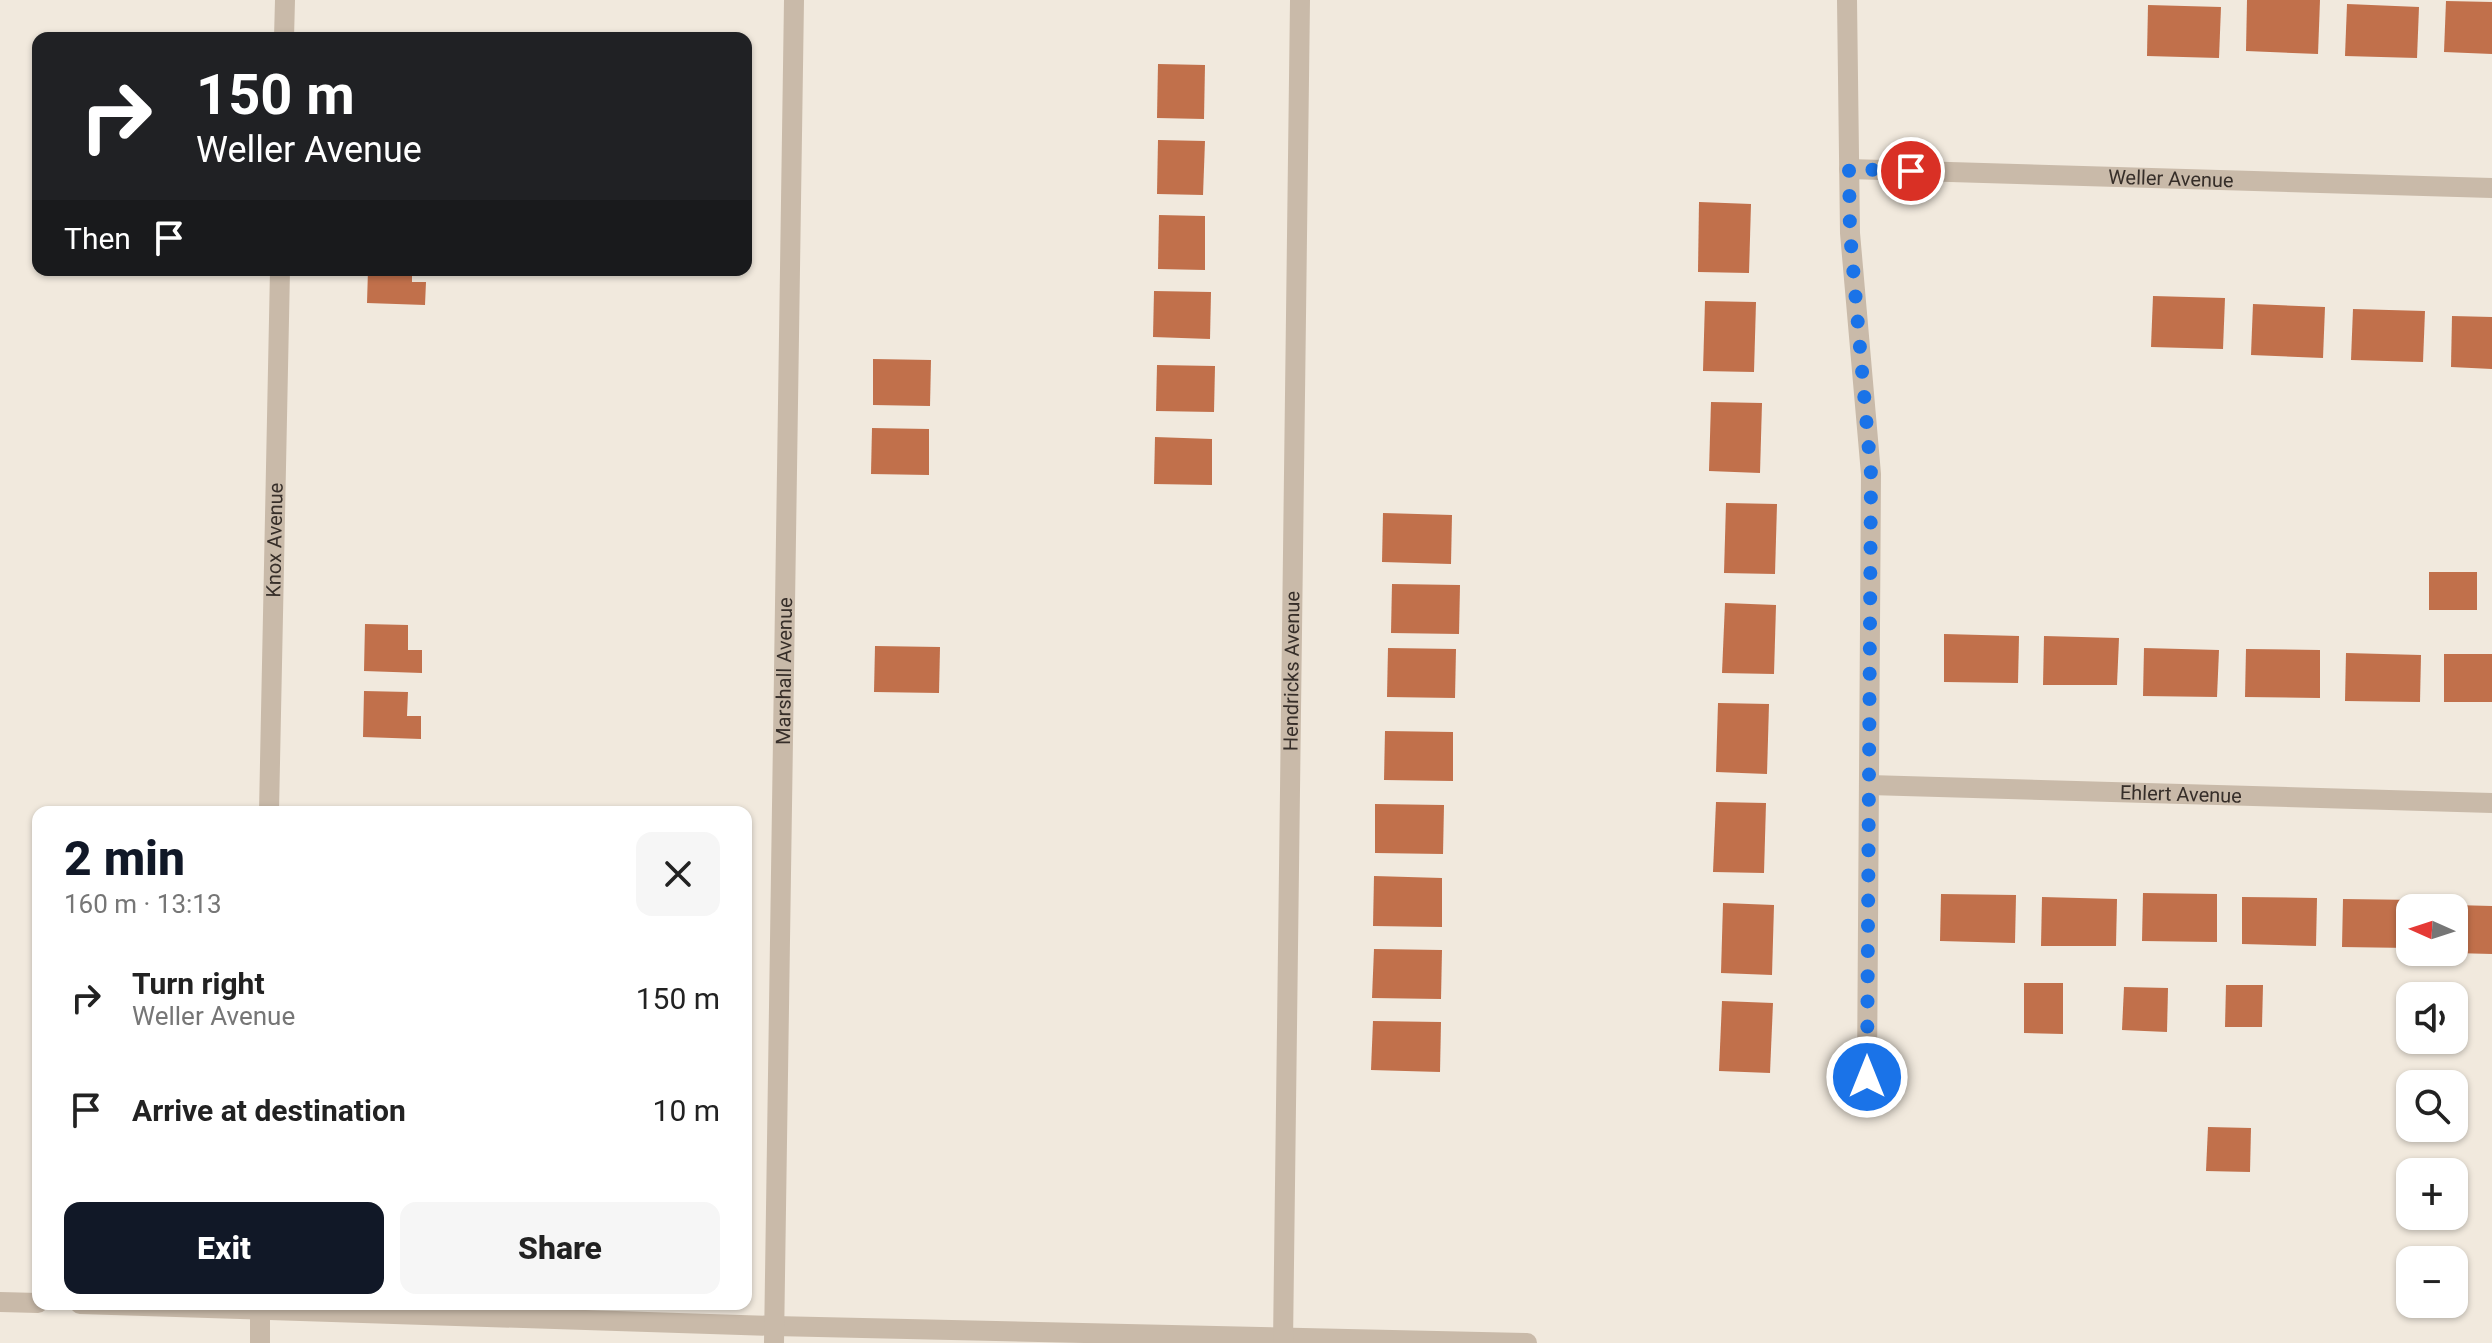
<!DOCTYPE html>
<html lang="en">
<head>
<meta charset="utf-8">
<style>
	body { margin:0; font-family:Roboto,sans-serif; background:#f6f6f6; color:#222; height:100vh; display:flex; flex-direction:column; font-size:30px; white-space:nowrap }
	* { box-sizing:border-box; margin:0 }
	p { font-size:26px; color:#767676 }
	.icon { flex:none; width:44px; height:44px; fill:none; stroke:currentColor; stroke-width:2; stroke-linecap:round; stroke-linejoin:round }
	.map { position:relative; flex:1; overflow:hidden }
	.sheet { position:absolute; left:32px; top:806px; width:720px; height:504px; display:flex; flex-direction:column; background:#fff; border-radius:16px; box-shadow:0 2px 6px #0004 }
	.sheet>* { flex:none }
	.guide { position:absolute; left:32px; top:32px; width:720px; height:244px; border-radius:16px; box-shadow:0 2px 6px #0004; background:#202124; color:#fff; overflow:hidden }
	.needle { width:52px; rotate:273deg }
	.tools { position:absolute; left:2396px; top:894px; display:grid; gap:16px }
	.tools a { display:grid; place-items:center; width:72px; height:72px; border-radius:16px; background:#fff; box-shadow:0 2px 6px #0004; font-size:40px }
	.pin { position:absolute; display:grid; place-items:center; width:68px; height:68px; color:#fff; margin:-34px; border:4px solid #fff; border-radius:50%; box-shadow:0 2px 8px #0007 }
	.me { position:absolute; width:88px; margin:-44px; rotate:0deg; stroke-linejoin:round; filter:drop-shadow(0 0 6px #0008) }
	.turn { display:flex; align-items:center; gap:28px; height:168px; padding:0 32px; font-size:36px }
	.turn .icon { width:104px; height:104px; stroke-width:2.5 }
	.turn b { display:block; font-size:56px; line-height:68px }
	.then { display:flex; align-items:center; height:76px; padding:0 32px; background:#0003; gap:16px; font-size:30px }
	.round { display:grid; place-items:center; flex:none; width:84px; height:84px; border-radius:16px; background:#f6f6f6 }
	.head { display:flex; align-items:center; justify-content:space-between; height:136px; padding:0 32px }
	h1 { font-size:48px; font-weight:800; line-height:60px; color:#111827 }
	.cta { display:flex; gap:16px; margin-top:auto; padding:16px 32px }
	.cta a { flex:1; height:92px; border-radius:16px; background:#111827; color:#fff; font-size:32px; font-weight:800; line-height:92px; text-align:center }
	.cta a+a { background:#f6f6f6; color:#222 }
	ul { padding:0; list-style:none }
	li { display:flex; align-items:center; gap:24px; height:112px; padding:0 32px }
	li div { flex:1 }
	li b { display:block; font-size:30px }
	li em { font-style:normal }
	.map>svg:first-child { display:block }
	.building { fill:#c1704b }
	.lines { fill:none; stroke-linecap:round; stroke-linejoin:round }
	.minor { stroke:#c9baa9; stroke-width:20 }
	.route { stroke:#1a73e8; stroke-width:14; stroke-dasharray:0 25.2 }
	.labels { text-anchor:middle; stroke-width:8; stroke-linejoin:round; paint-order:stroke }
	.street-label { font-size:20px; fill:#362e29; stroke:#f9f3e9 }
</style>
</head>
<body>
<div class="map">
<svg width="2492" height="1343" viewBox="0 0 2492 1343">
	<rect width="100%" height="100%" fill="#f1e9dd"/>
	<!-- building -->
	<g class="building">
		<path d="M2247,0H2320L2318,54L2246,51Z"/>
		<path d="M2446,1L2492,2V54L2444,52Z"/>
		<path d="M2347,4L2419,7L2417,58L2345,56Z"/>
		<path d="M2148,5L2221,7L2219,58L2147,56Z"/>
		<path d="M1158,64L1205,65L1204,119L1157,118Z"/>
		<path d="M1158,140L1205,141L1203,195L1157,194Z"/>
		<path d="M1699,202L1751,204L1749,273L1698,272Z"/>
		<path d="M1159,215L1205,216V270L1158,269Z"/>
		<path d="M368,270H412V282H426L425,305L367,303Z"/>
		<path d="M1154,291L1211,292L1210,339L1153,337Z"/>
		<path d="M2153,296L2225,298L2223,349L2151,347Z"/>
		<path d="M1705,301L1756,302L1754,372L1703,371Z"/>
		<path d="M2253,304L2325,307L2323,358L2251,355Z"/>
		<path d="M2353,309L2425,311L2423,362L2351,360Z"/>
		<path d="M2452,316L2492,317V369L2451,367Z"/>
		<path d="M873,359L931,360L930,406L873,405Z"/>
		<path d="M1157,365L1215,366L1214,412L1156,411Z"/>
		<path d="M1711,402L1762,403L1760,473L1709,471Z"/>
		<path d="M872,428L929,429V475L871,474Z"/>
		<path d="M1155,437L1212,439V485L1154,484Z"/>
		<path d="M1726,503L1777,504L1775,574L1724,573Z"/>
		<path d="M1383,513L1452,515L1451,564L1382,562Z"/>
		<rect x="2429" y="572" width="48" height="38"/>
		<path d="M1392,584L1460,585L1459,634L1391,633Z"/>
		<path d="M1725,603L1776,605L1774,674L1722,673Z"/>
		<path d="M365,624L408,625V650H422V673L364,671Z"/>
		<path d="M1944,634L2019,636L2018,683L1944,682Z"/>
		<path d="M2044,636L2119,638L2117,685H2043Z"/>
		<path d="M875,646L940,647L939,693L874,692Z"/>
		<path d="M1388,648L1456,649L1455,698L1387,697Z"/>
		<path d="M2144,648L2219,650L2217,697L2143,696Z"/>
		<path d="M2246,649L2320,650V698L2245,697Z"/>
		<path d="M2346,653L2421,655L2420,702L2345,701Z"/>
		<rect x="2444" y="654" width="48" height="48"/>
		<path d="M364,691L408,692L407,716H421V739L363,737Z"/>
		<path d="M1718,703L1769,704L1767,774L1716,772Z"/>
		<path d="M1385,731L1453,732V781L1384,780Z"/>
		<path d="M1716,802L1766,803L1764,873L1713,872Z"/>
		<path d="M1375,804L1444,805L1443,854L1375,853Z"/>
		<path d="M1374,876L1442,878V927L1373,926Z"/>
		<path d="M2143,893L2217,894V942L2142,941Z"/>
		<path d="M1941,894L2016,895L2015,943L1940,941Z"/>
		<path d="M2042,897L2117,899L2116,946H2041Z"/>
		<path d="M2242,897L2317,898L2316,946L2242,944Z"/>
		<path d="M2343,899L2418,900V908H2410V948L2342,947Z"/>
		<path d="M1723,903L1774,905L1772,975L1721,973Z"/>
		<path d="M2454,905L2492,906V954L2454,953Z"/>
		<path d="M1374,949L1442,950L1441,999L1372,998Z"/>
		<path d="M2024,983H2063V1034L2024,1033Z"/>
		<path d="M2226,985H2263L2262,1027H2225Z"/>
		<path d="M2124,987L2168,988L2167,1032L2122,1030Z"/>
		<path d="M1722,1001L1773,1003L1770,1073L1719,1071Z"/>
		<path d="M1373,1021L1441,1022L1440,1072L1371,1070Z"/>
		<path d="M2208,1127L2251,1128L2250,1172L2206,1171Z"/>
	</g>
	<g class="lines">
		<!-- minor -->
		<g class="minor">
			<path d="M1847,0L1850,233L1871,474L1867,1077"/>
			<path d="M284,38L285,0"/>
			<path id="s1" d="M1849,169L2492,188"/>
			<path id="s2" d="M1869,785L2492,803"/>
			<path id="s3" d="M269,812L280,270"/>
			<path d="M0,1302L38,1303"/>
			<path d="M80,1304L774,1326L1527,1343"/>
			<path d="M260,1343V1304"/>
			<path id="s4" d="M774,1343L794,0"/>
			<path id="s5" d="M1283,1343L1300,0"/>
		</g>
	</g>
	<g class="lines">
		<!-- route -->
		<path class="route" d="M1867,1077L1871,474L1850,233L1849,169L1911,171"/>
	</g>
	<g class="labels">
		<!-- street labels -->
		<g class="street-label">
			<text dy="7" stroke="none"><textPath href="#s1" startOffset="322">Weller Avenue</textPath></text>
			<text dy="7" stroke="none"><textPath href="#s3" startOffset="272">Knox Avenue</textPath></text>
			<text dy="7" stroke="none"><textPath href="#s4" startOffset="672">Marshall Avenue</textPath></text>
			<text dy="7" stroke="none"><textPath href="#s5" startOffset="672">Hendricks Avenue</textPath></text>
			<text dy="7" stroke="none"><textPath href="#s2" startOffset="312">Ehlert Avenue</textPath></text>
		</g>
	</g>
</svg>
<div class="tools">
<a><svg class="needle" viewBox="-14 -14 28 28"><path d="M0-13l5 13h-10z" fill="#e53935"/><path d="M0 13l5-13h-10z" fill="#767676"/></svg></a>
<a><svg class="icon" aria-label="sound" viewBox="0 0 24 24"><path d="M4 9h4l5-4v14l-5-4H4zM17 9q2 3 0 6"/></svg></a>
<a><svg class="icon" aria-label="search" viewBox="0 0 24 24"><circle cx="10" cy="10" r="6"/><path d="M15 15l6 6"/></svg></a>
<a>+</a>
<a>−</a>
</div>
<div class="pin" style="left:1911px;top:171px;background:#d93025"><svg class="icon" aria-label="arrive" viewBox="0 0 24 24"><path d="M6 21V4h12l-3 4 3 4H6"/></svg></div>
<svg class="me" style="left:1867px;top:1077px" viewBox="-20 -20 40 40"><circle r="17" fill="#1a73e8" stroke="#fff" stroke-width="3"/><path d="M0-11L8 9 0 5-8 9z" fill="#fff"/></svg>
<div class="guide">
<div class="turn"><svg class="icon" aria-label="right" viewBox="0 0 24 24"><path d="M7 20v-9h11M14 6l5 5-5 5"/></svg><div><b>150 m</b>Weller Avenue</div></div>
<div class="then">Then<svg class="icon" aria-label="arrive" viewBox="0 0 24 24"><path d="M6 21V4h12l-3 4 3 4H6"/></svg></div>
</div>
<section class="sheet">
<div class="head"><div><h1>2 min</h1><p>160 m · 13:13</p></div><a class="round"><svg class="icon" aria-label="close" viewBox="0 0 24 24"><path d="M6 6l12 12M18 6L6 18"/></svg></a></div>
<ul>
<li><svg class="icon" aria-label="right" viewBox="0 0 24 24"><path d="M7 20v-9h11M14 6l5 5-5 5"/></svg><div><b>Turn right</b><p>Weller Avenue</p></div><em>150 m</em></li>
<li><svg class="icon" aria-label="arrive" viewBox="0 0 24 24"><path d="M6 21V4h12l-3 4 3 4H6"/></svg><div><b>Arrive at destination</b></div><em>10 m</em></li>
</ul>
<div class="cta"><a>Exit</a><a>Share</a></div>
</section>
</div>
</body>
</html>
